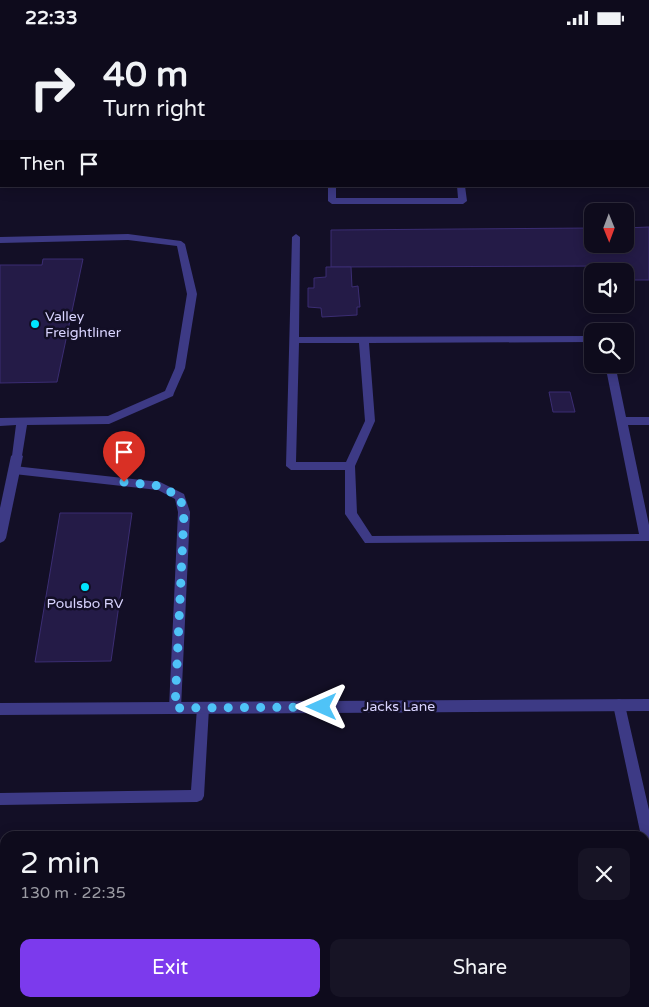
<!DOCTYPE html>
<html lang="en">
<head>
<meta charset="utf-8">
<style>
	body { margin:0; font-family:"Varela Round",sans-serif; background:#171425; color:#f1f3f6; height:100vh; display:flex; flex-direction:column; font-size:19px; white-space:nowrap }
	* { box-sizing:border-box; margin:0 }
	p { font-size:16px; color:#9b9ba3 }
	.icon { flex:none; width:28px; height:28px; fill:none; stroke:currentColor; stroke-width:2; stroke-linecap:round; stroke-linejoin:round }
	.map { position:relative; flex:1; overflow:hidden }
	.sheet { position:absolute; left:0px; top:796px; width:650px; height:176px; display:flex; flex-direction:column; background:#0e0b1c; border-radius:15px 15px 0 0; box-shadow:0 2px 12px #0003,0 0 0 1px #2e2b3b }
	.sheet>* { flex:none }
	.hud { position:absolute; left:0px; top:0px; width:650px; height:152px; box-shadow:0 2px 12px #0003,0 0 0 1px #2e2b3b; background:#0e0b1c; color:#f1f3f6; overflow:hidden }
	.needle { width:32px; rotate:179deg }
	.controls { position:absolute; left:584px; top:168px; display:grid; gap:10px }
	.controls a { display:grid; place-items:center; width:50px; height:50px; border-radius:10px; background:#0e0b1c; box-shadow:0 2px 12px #0003,0 0 0 1px #2e2b3b; font-size:25px }
	.pin { position:absolute; display:grid; place-items:center; width:42px; height:42px; color:#fff; margin:-51px -21px; border-radius:50% 50% 50% 0; rotate:-45deg; box-shadow:0 0 5px #0007 }
	.pin .icon { rotate:45deg }
	.me { position:absolute; width:55px; margin:-28px; rotate:270deg; stroke-linejoin:round; filter:drop-shadow(0 0 4px #0008) }
	.turn { display:flex; align-items:center; gap:18px; height:105px; padding:0 20px; font-size:22px }
	.turn .icon { width:65px; height:65px; stroke-width:2.5 }
	.turn b { display:block; font-size:35px; line-height:42px }
	.then { display:flex; align-items:center; height:48px; padding:0 20px; background:#0003; gap:10px; font-size:19px }
	.round { display:grid; place-items:center; flex:none; width:52px; height:52px; border-radius:10px; background:#171425 }
	.head { display:flex; align-items:center; justify-content:space-between; height:85px; padding:0 20px }
	h1 { font-size:30px; font-weight:600; line-height:38px }
	.action { display:flex; gap:10px; margin-top:auto; padding:10px 20px }
	.action a { flex:1; height:58px; border-radius:10px; background:#7c3aed; color:#fff; font-size:20px; font-weight:600; line-height:58px; text-align:center }
	.action a+a { background:#171425; color:#f1f3f6 }
	.status { display:flex; justify-content:space-between; align-items:center; height:35px; padding:0 25px; background:#0e0b1c; direction:ltr }
	.status svg { height:14px; fill:currentColor }
	.map>svg:first-child { display:block }
	.building { fill:#241b47; stroke:#3b2d73 }
	.lines { fill:none; stroke-linecap:round; stroke-linejoin:round }
	.service { fill:#3d3a85; fill-rule:evenodd }
	.minor { fill:#3d3a85; fill-rule:evenodd }
	.route { stroke:#4fc3f7; stroke-width:9; stroke-dasharray:0 16.2 }
	.poi-dot { fill:#00e5ff; stroke:#130f26; stroke-width:2 }
	.labels { text-anchor:middle; stroke-width:5; stroke-linejoin:round; paint-order:stroke }
	.poi-label { font-size:14px; fill:#d9d4ff; stroke:#130f26; text-anchor:start }
	.street-label { font-size:14px; fill:#d9d4ff; stroke:#130f26 }
</style>
</head>
<body>
<div class="status"><b>22:33</b><svg viewBox="0 0 49 12"><path d="M0 12V9h3v3zM5 12V6h3v6zM10 12V3h3v9zM15 12V0h3v12zM26 1h20v11H26zM47 4h2v5h-2z"/></svg></div>
<div class="map">
<svg width="649" height="972" viewBox="0 0 649 972">
	<rect width="100%" height="100%" fill="#130f26"/>
	<!-- building -->
	<g class="building">
		<path d="M649,192V245H625V236H616L614,231L331,232V195L592,193V209H625V193Z"/>
		<path d="M43,224H83L57,347L0,348V230H42Z"/>
		<path d="M326,232H351L352,252L358,251L360,272H357V280L322,282L321,273L308,272V253H314V243L326,242Z"/>
		<path d="M549,357H570L575,377H553Z"/>
		<path d="M60,478H132L111,626L35,627Z"/>
		<path d="M174,800V801H37Z"/>
		<path d="M10,968H161L160,972H10Z"/>
		<path d="M328,968H578L579,972H328Z"/>
	</g>
	<g class="lines">
		<!-- service -->
		<g class="service">
			<path d="M266,0H274V1H267Z"/>
			<path d="M435,0H443L444,1H436Z"/>
			<path d="M473,0H481V1H474Z"/>
			<path d="M524,0H532V1H525Z"/>
			<path d="M328,151H336V163H458L457,151H465L467,166L463,169H332L328,166Z"/>
			<path d="M128,199L181,206L185,209L197,259L185,333L174,358L173,361L109,389L27,390L22,421L17,425L13,424L12,421L16,390L0,391V383L108,381L165,356L175,333L187,259L177,211L128,205L0,208V202Z"/>
			<path d="M296,199L300,202L299,302L592,301V307L369,308L375,386L355,431L357,478L372,501L639,499L605,329H615L626,382H649V390H628L649,490V506L365,508L345,479V435H291L286,431L292,202ZM299,308H359L365,386L346,427H296Z"/>
			<path d="M14,431L160,447L184,459L190,477L181,673L180,677L175,679L170,677L169,673L178,477L175,464L158,455L14,439L9,435Z"/>
			<path d="M619,664L624,666L625,670L649,775V813L645,811V801H641L613,670L614,666Z"/>
			<path d="M203,667L208,669L209,673L204,761L202,765L197,767L0,770V758L191,755L197,673L198,669Z"/>
		</g>
		<!-- minor -->
		<g class="minor">
			<path d="M339,0H461L338,1Z"/>
			<path d="M17,417L23,421L6,503L4,506L0,508V473L11,421Z"/>
			<path d="M649,664V676L0,680V668Z"/>
		</g>
	</g>
	<g class="lines">
		<!-- route -->
		<path class="route" d="M124,447L160,451L180,462L184,478L175,673L322,672"/>
	</g>
	<!-- markers -->
	<g class="poi-dot">
		<circle cx="35" cy="289" r="5"/>
		<circle cx="85" cy="552" r="5"/>
	</g>
	<g class="labels">
		<!-- poi labels -->
		<g class="poi-label">
			<text x="45" y="286">Valley<tspan x="45" dy="16">Freightliner</tspan></text>
			<text x="85" y="573" text-anchor="middle">Poulsbo RV</text>
		</g>
		<!-- street labels -->
		<g class="street-label">
			<text x="399" y="676">Jacks Lane</text>
		</g>
	</g>
</svg>
<div class="controls">
<a><svg class="needle" viewBox="-14 -14 28 28"><path d="M0-13l5 13h-10z" fill="#e53935"/><path d="M0 13l5-13h-10z" fill="#9b9ba3"/></svg></a>
<a><svg class="icon" aria-label="sound" viewBox="0 0 24 24"><path d="M4 9h4l5-4v14l-5-4H4zM17 9q2 3 0 6"/></svg></a>
<a><svg class="icon" aria-label="search" viewBox="0 0 24 24"><circle cx="10" cy="10" r="6"/><path d="M15 15l6 6"/></svg></a>
</div>
<div class="pin" style="left:124px;top:447px;background:#d93025"><svg class="icon" aria-label="arrive" viewBox="0 0 24 24"><path d="M6 21V4h12l-3 4 3 4H6"/></svg></div>
<svg class="me" style="left:322px;top:672px" viewBox="-20 -20 40 40"><path d="M0-17L14 15 0 8-14 15z" fill="#4fc3f7" stroke="#fff" stroke-width="4"/></svg>
<div class="hud">
<div class="turn"><svg class="icon" aria-label="right" viewBox="0 0 24 24"><path d="M7 20v-9h11M14 6l5 5-5 5"/></svg><div><b>40 m</b>Turn right</div></div>
<div class="then">Then<svg class="icon" aria-label="arrive" viewBox="0 0 24 24"><path d="M6 21V4h12l-3 4 3 4H6"/></svg></div>
</div>
<section class="sheet">
<div class="head"><div><h1>2 min</h1><p>130 m · 22:35</p></div><a class="round"><svg class="icon" aria-label="close" viewBox="0 0 24 24"><path d="M6 6l12 12M18 6L6 18"/></svg></a></div>
<div class="action"><a>Exit</a><a>Share</a></div>
</section>
</div>
</body>
</html>
